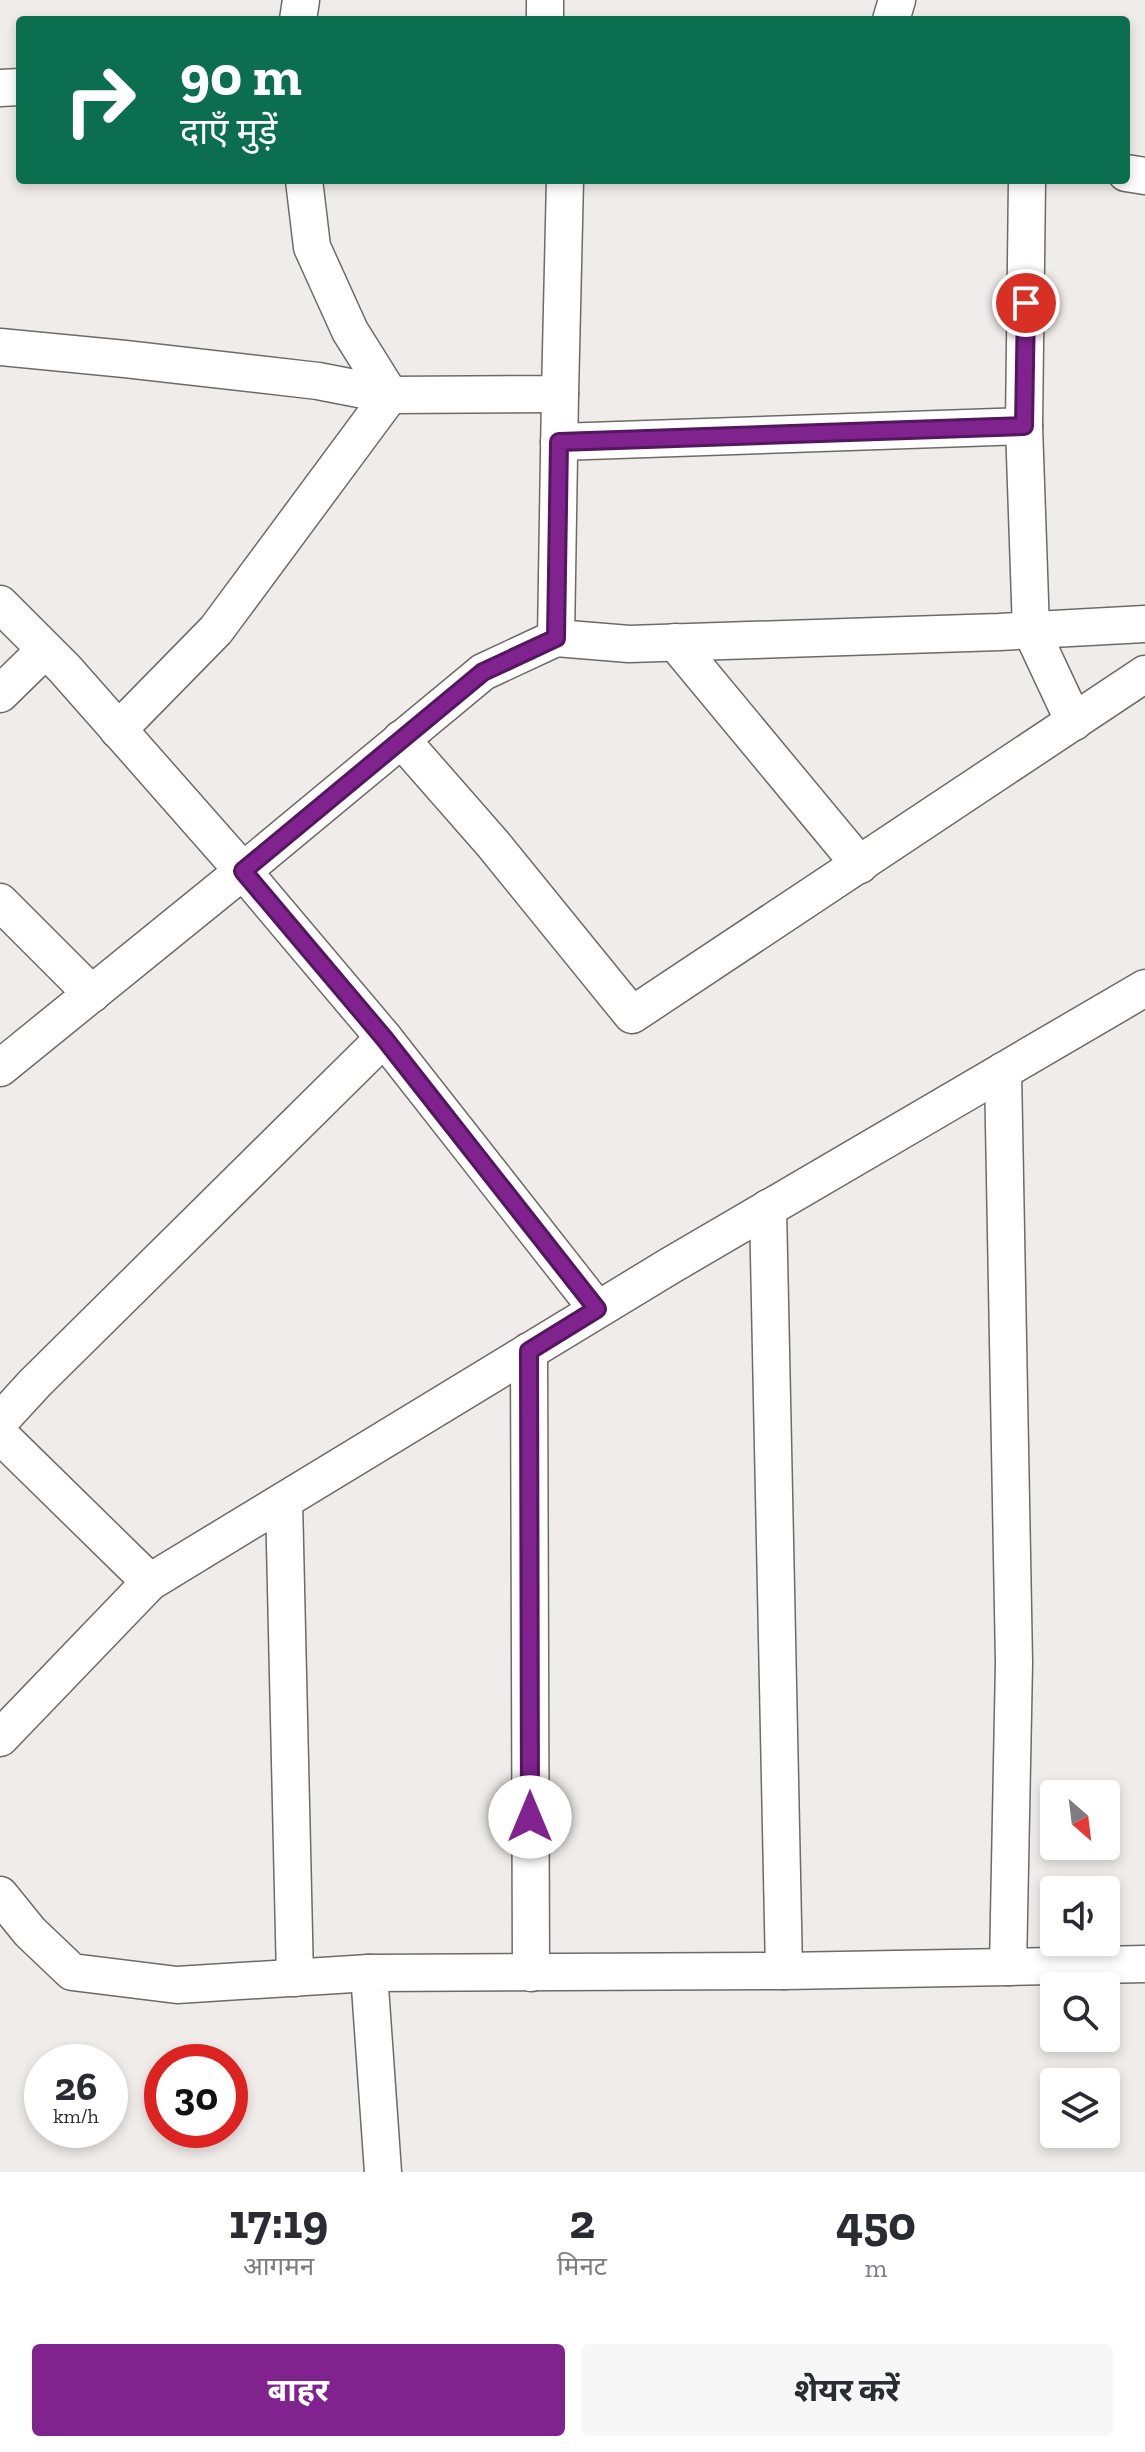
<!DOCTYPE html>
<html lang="hi">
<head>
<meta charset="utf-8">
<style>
	body { margin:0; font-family:"Zilla Slab","Noto Sans Devanagari",serif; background:#f7f7f7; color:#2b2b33; height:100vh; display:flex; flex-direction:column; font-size:30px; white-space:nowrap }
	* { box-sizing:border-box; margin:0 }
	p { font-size:26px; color:#7c7c81 }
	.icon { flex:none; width:44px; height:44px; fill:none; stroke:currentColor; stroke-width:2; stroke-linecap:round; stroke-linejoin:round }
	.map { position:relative; height:2172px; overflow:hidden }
	.sheet { display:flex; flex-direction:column; background:#fff; flex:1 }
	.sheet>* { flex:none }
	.guide { position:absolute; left:16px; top:16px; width:1114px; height:168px; border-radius:8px; box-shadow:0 4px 12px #0003; background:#0b6e4f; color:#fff; overflow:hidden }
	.needle { width:52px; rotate:152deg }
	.tools { position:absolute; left:1040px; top:1780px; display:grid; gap:16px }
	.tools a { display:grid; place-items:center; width:80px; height:80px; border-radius:8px; background:#fff; box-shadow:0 4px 12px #0003; font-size:40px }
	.speed { position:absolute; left:24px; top:2044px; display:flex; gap:16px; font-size:40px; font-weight:700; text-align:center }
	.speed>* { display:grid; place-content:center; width:104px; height:104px; border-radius:50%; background:#fff; box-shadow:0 4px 12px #0003; line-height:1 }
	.speed small { font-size:20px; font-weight:400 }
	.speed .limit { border:12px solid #d22; background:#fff; color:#111 }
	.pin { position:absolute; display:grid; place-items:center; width:68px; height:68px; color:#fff; margin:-34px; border:4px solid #fff; border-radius:50%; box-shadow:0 2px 8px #0007 }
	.me { position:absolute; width:88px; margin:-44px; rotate:0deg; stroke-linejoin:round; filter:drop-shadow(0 0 6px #0008) }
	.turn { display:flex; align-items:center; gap:28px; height:168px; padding:0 32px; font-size:36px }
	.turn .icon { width:104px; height:104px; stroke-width:2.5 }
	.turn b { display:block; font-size:56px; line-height:68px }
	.eta { display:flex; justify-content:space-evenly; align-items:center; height:136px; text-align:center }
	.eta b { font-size:48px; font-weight:700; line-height:56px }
	.button { display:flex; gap:16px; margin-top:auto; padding:16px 32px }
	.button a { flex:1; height:92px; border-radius:8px; background:#80238f; color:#fff; font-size:32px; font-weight:700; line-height:92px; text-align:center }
	.button a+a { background:#f7f7f7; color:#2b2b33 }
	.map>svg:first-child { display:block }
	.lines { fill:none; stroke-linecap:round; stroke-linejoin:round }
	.minor-casing { stroke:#6d6a67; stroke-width:39 }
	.minor { stroke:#fff; stroke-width:36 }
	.route-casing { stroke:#53175d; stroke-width:20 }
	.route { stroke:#80238f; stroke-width:14 }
</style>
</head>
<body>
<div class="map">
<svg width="1145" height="2172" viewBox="0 0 1145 2172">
	<rect width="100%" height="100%" fill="#f0ece9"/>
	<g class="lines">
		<!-- minor casing -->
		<g class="minor-casing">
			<g id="minor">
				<path d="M298,20L301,0"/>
				<path d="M545,20V0"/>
				<path d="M891,20L897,0"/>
				<path d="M0,88L20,87"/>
				<path d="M1126,173L1145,176"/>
				<path d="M0,347L125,359L318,381L390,395L560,394L565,180"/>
				<path d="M1024,426L1031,630L1074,722"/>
				<path d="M559,442L1024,426L1027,180"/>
				<path d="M0,604L65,669L243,871L483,672L556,638L560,394"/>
				<path d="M556,638L629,644L999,632L1145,624"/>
				<path d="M675,642L860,865"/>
				<path d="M0,694L45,650"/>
				<path d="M118,730L216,630L390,395L350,331L312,247L304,180"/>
				<path d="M401,739L493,844L632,1015L1145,674"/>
				<path d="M0,902L92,994"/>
				<path d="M0,1068L243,871L384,1038"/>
				<path d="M1003,1071L1014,1663L1008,1967L1145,1964"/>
				<path d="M768,1208L784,1971L1008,1967"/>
				<path d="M529,1351L531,1973"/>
				<path d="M0,1421L35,1383L384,1038L597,1309"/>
				<path d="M0,1435L150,1582"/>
				<path d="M284,1501L295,1978"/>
				<path d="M0,1738L150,1582L668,1267L1145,988"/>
				<path d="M0,1895L30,1932L72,1972L177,1985L369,1973"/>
				<path d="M383,2172L369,1973L784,1971"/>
			</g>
		</g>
		<!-- minor -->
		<use href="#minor" class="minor"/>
	</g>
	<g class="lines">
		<!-- route casing -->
		<g class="route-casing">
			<path id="route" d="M530,1817L529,1351L597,1309L384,1038L243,871L483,672L556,638L559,442L1024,426L1026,303"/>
		</g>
		<!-- route -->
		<use href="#route" class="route"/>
	</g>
</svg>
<div class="tools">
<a><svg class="needle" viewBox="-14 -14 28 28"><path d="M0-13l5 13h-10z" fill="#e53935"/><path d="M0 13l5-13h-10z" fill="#7c7c81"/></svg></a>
<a><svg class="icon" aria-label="sound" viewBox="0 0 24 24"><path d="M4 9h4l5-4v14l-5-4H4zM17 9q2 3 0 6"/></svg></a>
<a><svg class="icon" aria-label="search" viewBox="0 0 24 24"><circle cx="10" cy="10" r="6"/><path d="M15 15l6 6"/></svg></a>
<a><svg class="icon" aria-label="layers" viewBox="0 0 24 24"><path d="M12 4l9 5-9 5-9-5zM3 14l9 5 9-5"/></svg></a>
</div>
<div class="speed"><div>26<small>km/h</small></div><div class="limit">30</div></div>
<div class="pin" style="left:1026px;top:303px;background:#d93025"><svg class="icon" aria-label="arrive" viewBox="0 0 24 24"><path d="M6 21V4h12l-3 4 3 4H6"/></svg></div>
<svg class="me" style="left:530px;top:1817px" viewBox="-20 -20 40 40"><circle r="19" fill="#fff"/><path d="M0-13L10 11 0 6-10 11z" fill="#80238f"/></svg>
<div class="guide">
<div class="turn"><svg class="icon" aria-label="right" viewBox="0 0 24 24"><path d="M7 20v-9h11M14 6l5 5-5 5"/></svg><div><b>90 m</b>दाएँ मुड़ें</div></div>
</div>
</div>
<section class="sheet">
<div class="eta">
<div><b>17:19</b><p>आगमन</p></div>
<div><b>2</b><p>मिनट</p></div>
<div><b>450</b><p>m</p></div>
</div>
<div class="button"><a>बाहर</a><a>शेयर करें</a></div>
</section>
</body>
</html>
